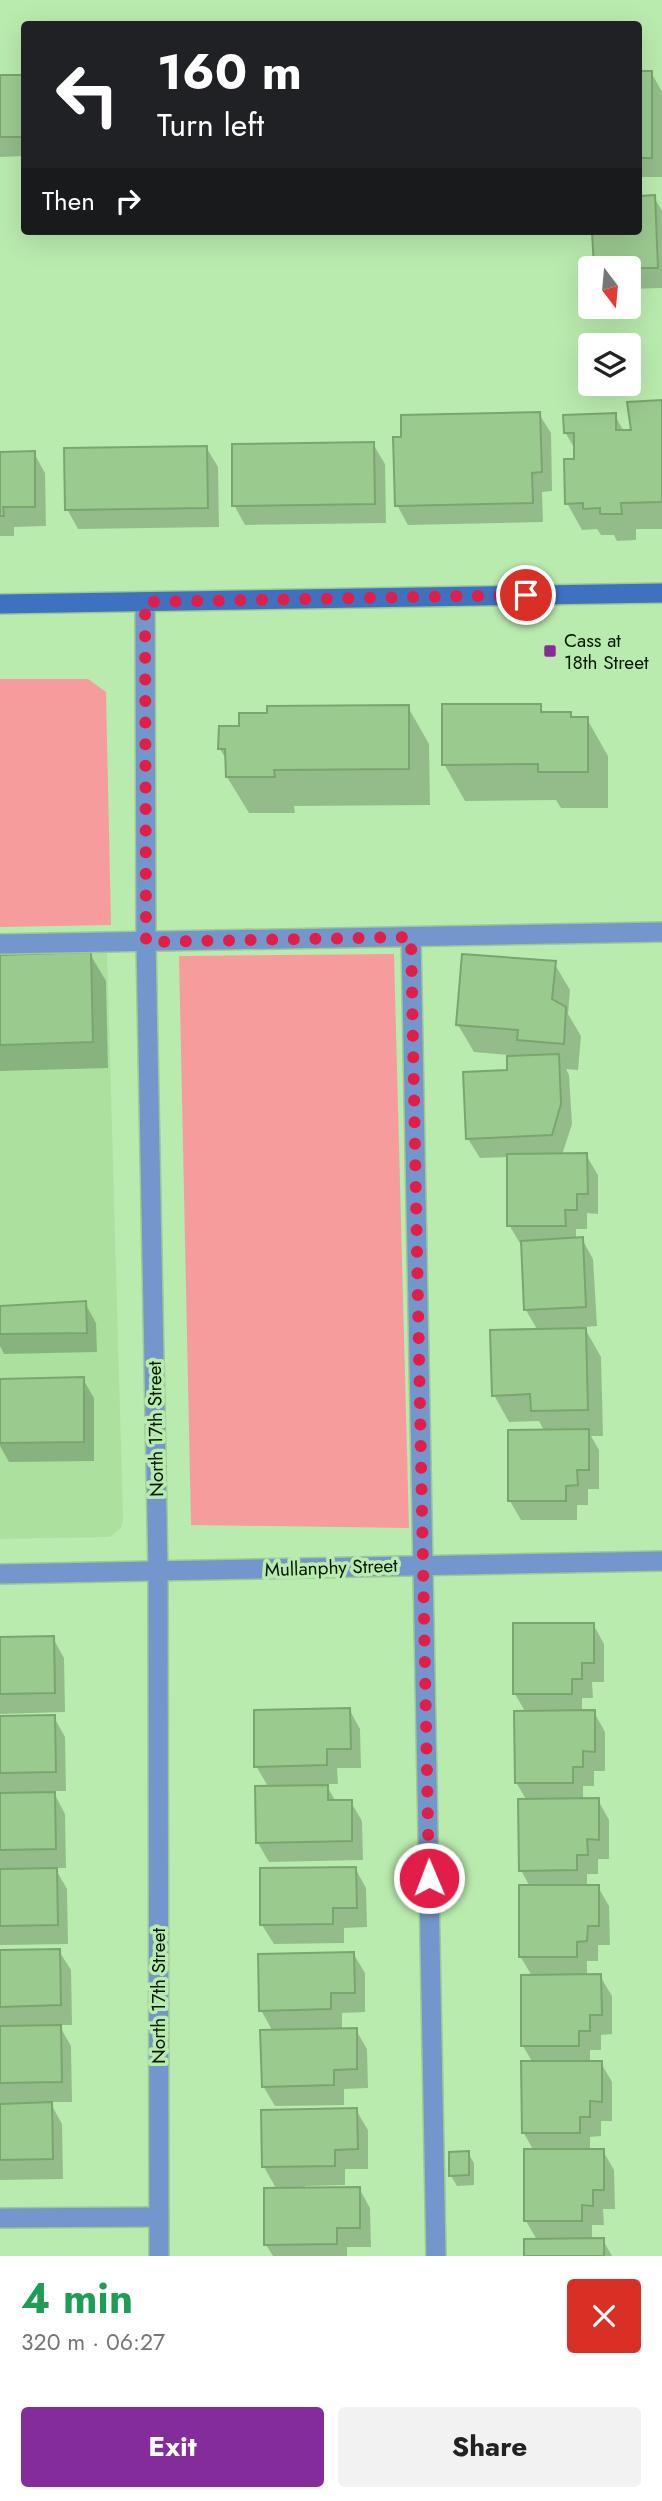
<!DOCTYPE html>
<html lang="en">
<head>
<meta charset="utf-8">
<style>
	body { margin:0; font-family:Jost,sans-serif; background:#f2f2f2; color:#222; height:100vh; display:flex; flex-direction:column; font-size:26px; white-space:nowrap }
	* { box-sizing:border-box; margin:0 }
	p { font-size:23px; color:#767676 }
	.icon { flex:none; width:38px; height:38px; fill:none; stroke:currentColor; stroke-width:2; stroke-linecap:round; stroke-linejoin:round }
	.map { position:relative; height:2256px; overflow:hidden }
	.panel { display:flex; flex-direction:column; background:#fff; flex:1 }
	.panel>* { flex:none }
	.banner { position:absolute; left:21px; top:21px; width:621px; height:214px; border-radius:7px; box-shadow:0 7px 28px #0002; background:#202124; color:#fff; overflow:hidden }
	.needle { width:46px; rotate:164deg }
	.buttons { position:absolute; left:578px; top:256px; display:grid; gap:14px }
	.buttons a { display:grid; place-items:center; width:63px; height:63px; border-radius:7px; background:#fff; box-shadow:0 7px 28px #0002; font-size:35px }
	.pin { position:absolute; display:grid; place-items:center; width:60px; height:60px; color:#fff; margin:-30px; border:4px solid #fff; border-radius:50%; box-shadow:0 2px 7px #0007 }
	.me { position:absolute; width:77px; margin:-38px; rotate:359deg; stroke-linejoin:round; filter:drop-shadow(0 0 5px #0008) }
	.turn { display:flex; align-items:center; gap:24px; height:147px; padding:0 21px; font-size:32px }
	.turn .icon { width:91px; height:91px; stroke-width:2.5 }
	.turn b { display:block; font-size:49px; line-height:60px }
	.then { display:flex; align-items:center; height:66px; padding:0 21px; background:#0003; gap:14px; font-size:26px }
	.round { display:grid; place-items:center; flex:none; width:74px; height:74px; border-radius:7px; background:#f2f2f2 }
	.head { display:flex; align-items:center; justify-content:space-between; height:119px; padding:0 21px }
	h1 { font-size:42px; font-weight:700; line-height:52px; color:#1e9e55 }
	.primary-button { display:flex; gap:14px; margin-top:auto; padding:14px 21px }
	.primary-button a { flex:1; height:80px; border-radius:7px; background:#842c99; color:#fff; font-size:28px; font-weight:700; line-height:80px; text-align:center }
	.primary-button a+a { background:#f2f2f2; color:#222 }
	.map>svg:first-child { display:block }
	.built { fill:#ace09e }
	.green { fill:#f79c9d }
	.shadow { fill:#0003 }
	.building { fill:#9bca8f; stroke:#79a66d; stroke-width:2 }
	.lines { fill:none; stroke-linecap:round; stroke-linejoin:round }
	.service-casing { stroke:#9dc992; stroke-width:22 }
	.minor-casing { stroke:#9dc992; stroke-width:22 }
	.secondary-casing { stroke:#9dc992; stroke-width:22 }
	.service { stroke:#7396cc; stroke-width:19 }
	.minor { stroke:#7396cc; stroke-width:19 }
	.secondary { stroke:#3f71c1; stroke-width:19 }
	.route { stroke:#e11d48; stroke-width:12; stroke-dasharray:0 21.6 }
	.poi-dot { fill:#842c99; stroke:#baebae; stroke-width:2.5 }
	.labels { text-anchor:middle; stroke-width:7; stroke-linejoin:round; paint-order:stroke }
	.poi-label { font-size:19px; fill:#041401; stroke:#baebae; text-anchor:start }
	.street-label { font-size:19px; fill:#041401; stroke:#baebae }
</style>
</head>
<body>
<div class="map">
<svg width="662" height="2256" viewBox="0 0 662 2256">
	<rect width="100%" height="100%" fill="#baebae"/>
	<!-- built -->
	<path class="built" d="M107,950L123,1520L121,1528L110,1537L0,1539V953Z"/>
	<!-- green -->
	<g class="green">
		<path d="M0,679H88L106,692L111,925L0,927Z"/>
		<path d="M394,954L409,1528L191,1525L179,956Z"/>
	</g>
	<!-- shadow -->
	<g class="shadow">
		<path d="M639,72H651L662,92V177H639Z"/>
		<path d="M0,77H24V156L0,157Z"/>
		<path d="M654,197L662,211V288L628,289V268L594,231H639V198Z"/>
		<path d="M662,402V529H636V540L617,541L614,535H601L597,529L582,530L567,503L576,461V451L565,432L615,415L624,432H633Z"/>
		<path d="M539,414L551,433L552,491L542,492L543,522L408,525L397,505Z"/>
		<path d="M373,444L385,464L386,523L245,525L234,505Z"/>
		<path d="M206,447L218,467L219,527L78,529L67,509Z"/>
		<path d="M0,453H34L45,473L46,526L14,527V536H0Z"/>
		<path d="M540,706L544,713H570L574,719H587L608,756V808H561L556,800L465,801L444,764Z"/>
		<path d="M408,707L429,744L430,805L294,806L295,813H249L227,777V761L220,749L241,727Z"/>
		<path d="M90,954L106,981L108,1068L0,1071V956Z"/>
		<path d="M554,963L570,990L568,1014L581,1036L578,1070L566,1069L569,1075L572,1124L562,1155H586L598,1175V1214L587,1213V1229H576V1239H582L593,1259L597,1326L584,1327L601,1357L603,1436H591L599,1450V1489H588V1505H577V1520H521L510,1501L544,1431L539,1421L509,1422L494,1395L538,1331L526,1310L523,1245H521L509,1225V1157L480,1158L468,1139L509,1071L508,1055L474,1052L458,1025Z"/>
		<path d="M85,1303L96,1323L97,1352L4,1354L0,1346V1308Z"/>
		<path d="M83,1379L94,1398V1461L9,1462L0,1446V1381Z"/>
		<path d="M593,1624L604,1644V1682H592L593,1698H582V1712H594L605,1732V1771H594V1786H583V1800H598L609,1820V1859H598V1874H587V1887H598L609,1906L610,1945H598V1961H587V1976H600L612,1996V2034L601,2035V2050H590V2063H601L612,2082V2121H601V2136L590,2137V2151H603L614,2170L615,2209H603L604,2225H592V2240H603L612,2256H526L537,2240L526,2221L534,2151L523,2132L533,2063L523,2046L532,1976L520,1956L530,1887L521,1870L527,1801L516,1782L526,1713L515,1694Z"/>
		<path d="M53,1638L64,1658L65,1712L0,1714V1639Z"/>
		<path d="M349,1709L360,1729L361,1768H337L338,1784H326L336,1802H351L362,1821L363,1860L269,1862L258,1843L269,1788L256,1766Z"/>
		<path d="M54,1717L65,1737L66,1791H53L65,1814L66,1868H55L67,1889L68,1944L0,1945V1718Z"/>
		<path d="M355,1868L366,1888L367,1927L344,1928V1943L274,1944L262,1925Z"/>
		<path d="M59,1951L71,1970L72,2025H59L71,2046L72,2102H50L62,2124L63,2179L0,2180V1952Z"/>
		<path d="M353,1953L365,1973V2012L342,2013V2030H356L367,2049L368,2088L344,2089V2105L275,2106L263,2086L273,2032L261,2010Z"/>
		<path d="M356,2110L368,2130V2169H345V2185L305,2186V2189L359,2188L370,2208L371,2247H347V2256H273L266,2245L277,2190L264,2167Z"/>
		<path d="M468,2153L474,2163V2185L457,2186L451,2176Z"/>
	</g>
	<!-- building -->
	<g class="building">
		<rect x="639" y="71" width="13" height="87"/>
		<rect x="0" y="75" width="24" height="62"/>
		<path d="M655,195L658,268H594L592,231H639V196Z"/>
		<path d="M662,400V502L621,503L622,514H600V508L583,509V503L565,504L564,459H574V433H564L563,415L616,413V430H631L627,402Z"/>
		<path d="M540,412L542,472L532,473L533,503L395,506L393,437H401V415Z"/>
		<path d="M374,442L375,504L232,506V444Z"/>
		<path d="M207,446L208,508L65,510L64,448Z"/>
		<path d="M35,451V507H3L4,516H0V452Z"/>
		<path d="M442,704H541V712H571V717H588V772H538V764L442,765Z"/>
		<path d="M409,705V769L274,770L275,777H226L225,749H218L219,726H239V713H267V706Z"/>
		<path d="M91,952L93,1042L0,1045V955Z"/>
		<path d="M462,954L556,961L552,999L566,1007L564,1044L517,1040L518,1030L456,1025Z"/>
		<path d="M559,1054L561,1104L552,1135L466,1139L463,1072L507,1070V1056Z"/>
		<path d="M587,1153L588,1194H577V1210H565L566,1226H507V1154Z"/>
		<path d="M583,1237L586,1307L524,1310L521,1241Z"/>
		<path d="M86,1301L87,1333L0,1334V1306Z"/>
		<path d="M586,1328L588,1410L531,1411L530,1394L492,1396L490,1330Z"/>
		<path d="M84,1377V1442L0,1443V1379Z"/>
		<path d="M589,1429V1470H577L578,1485L566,1486V1501H508V1430Z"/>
		<path d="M513,1623H594V1663H582V1679H572V1694H513Z"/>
		<path d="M54,1636L55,1693L0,1694V1637Z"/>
		<path d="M350,1708L351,1749H327V1765L254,1767V1710Z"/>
		<path d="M595,1710V1752L583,1751V1767H573V1783H515L514,1711Z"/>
		<path d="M55,1715L56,1772L0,1773V1716Z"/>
		<path d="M328,1785V1800H352V1841L256,1843L255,1786Z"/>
		<path d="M55,1792L56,1849L0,1850V1793Z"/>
		<path d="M599,1798V1840L587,1839L588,1855H577V1870L519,1871L518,1799Z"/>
		<path d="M356,1867L357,1908H333V1924L260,1925V1868Z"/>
		<path d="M57,1868L58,1925L0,1926V1869Z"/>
		<path d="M519,1885H599V1926H588L587,1941L577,1942V1957H519Z"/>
		<path d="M60,1949L61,2005L0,2007V1950Z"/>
		<path d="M354,1952L355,1993H331V2009L259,2011L258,1954Z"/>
		<path d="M601,1974L602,2015H590V2031H579V2046H521V1975Z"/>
		<path d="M61,2025L62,2082L0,2083V2026Z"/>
		<path d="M357,2028V2069L334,2070V2085L262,2087L260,2030Z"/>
		<path d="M521,2061H602V2102L590,2101V2117H580V2133H522Z"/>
		<path d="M52,2102L53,2159L0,2160V2104Z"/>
		<path d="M357,2108L358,2149L335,2150V2166L262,2167L261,2110Z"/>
		<path d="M524,2149H604V2190H593V2206L582,2205V2221H524Z"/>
		<path d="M469,2151V2175L449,2176V2152Z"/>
		<path d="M360,2187V2228H337V2244L264,2245V2188Z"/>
		<path d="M604,2238V2256H524V2239Z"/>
	</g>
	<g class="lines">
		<!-- service casing -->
		<g class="service-casing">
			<g id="service">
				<path d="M411,937L436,2256"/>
				<path d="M0,944L662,932"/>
			</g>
		</g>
		<!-- minor casing -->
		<g class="minor-casing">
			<g id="minor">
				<path d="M145,602L146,942L158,1571L159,2256"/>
				<path d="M0,1574L662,1561"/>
				<path d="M0,2218L158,2217"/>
			</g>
		</g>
		<!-- secondary casing -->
		<g class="secondary-casing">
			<path id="secondary" d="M0,604L662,593"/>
		</g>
		<!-- service -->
		<use href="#service" class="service"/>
		<!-- minor -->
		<use href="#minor" class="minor"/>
		<!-- secondary -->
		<use href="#secondary" class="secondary"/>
	</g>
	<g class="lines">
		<!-- route -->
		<path class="route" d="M429,1878L411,937L146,942L145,602L526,595"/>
	</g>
	<!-- markers -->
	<rect class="poi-dot" x="543" y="644" width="14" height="14" rx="3.5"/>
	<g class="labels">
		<!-- poi labels -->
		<g class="poi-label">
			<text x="564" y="647">Cass at<tspan x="564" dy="22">18th Street</tspan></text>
		</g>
		<!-- street labels -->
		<g class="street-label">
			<text transform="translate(155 1429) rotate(-91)" y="7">North 17th Street</text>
			<text transform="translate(331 1567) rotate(-2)" y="7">Mullanphy Street</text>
			<text transform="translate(158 1996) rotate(-90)" y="7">North 17th Street</text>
		</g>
	</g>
</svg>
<div class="buttons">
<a><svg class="needle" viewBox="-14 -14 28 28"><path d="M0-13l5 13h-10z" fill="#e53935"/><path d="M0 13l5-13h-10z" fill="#767676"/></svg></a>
<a><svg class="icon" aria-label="layers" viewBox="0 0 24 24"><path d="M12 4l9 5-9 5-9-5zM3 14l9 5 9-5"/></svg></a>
</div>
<div class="pin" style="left:526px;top:595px;background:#d93025"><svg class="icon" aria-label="arrive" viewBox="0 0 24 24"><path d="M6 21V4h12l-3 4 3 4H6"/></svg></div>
<svg class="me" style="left:429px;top:1878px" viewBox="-20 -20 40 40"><circle r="17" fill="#e11d48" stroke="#fff" stroke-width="3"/><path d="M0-11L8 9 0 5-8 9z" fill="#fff"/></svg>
<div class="banner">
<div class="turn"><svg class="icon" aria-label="left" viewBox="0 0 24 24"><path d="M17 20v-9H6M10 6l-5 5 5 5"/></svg><div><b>160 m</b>Turn left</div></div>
<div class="then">Then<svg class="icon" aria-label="right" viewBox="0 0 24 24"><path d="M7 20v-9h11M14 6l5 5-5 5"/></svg></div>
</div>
</div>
<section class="panel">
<div class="head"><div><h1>4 min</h1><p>320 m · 06:27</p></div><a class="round" style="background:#d93025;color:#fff"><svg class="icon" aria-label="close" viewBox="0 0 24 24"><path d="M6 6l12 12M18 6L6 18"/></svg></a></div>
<div class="primary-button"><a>Exit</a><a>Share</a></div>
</section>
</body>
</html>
